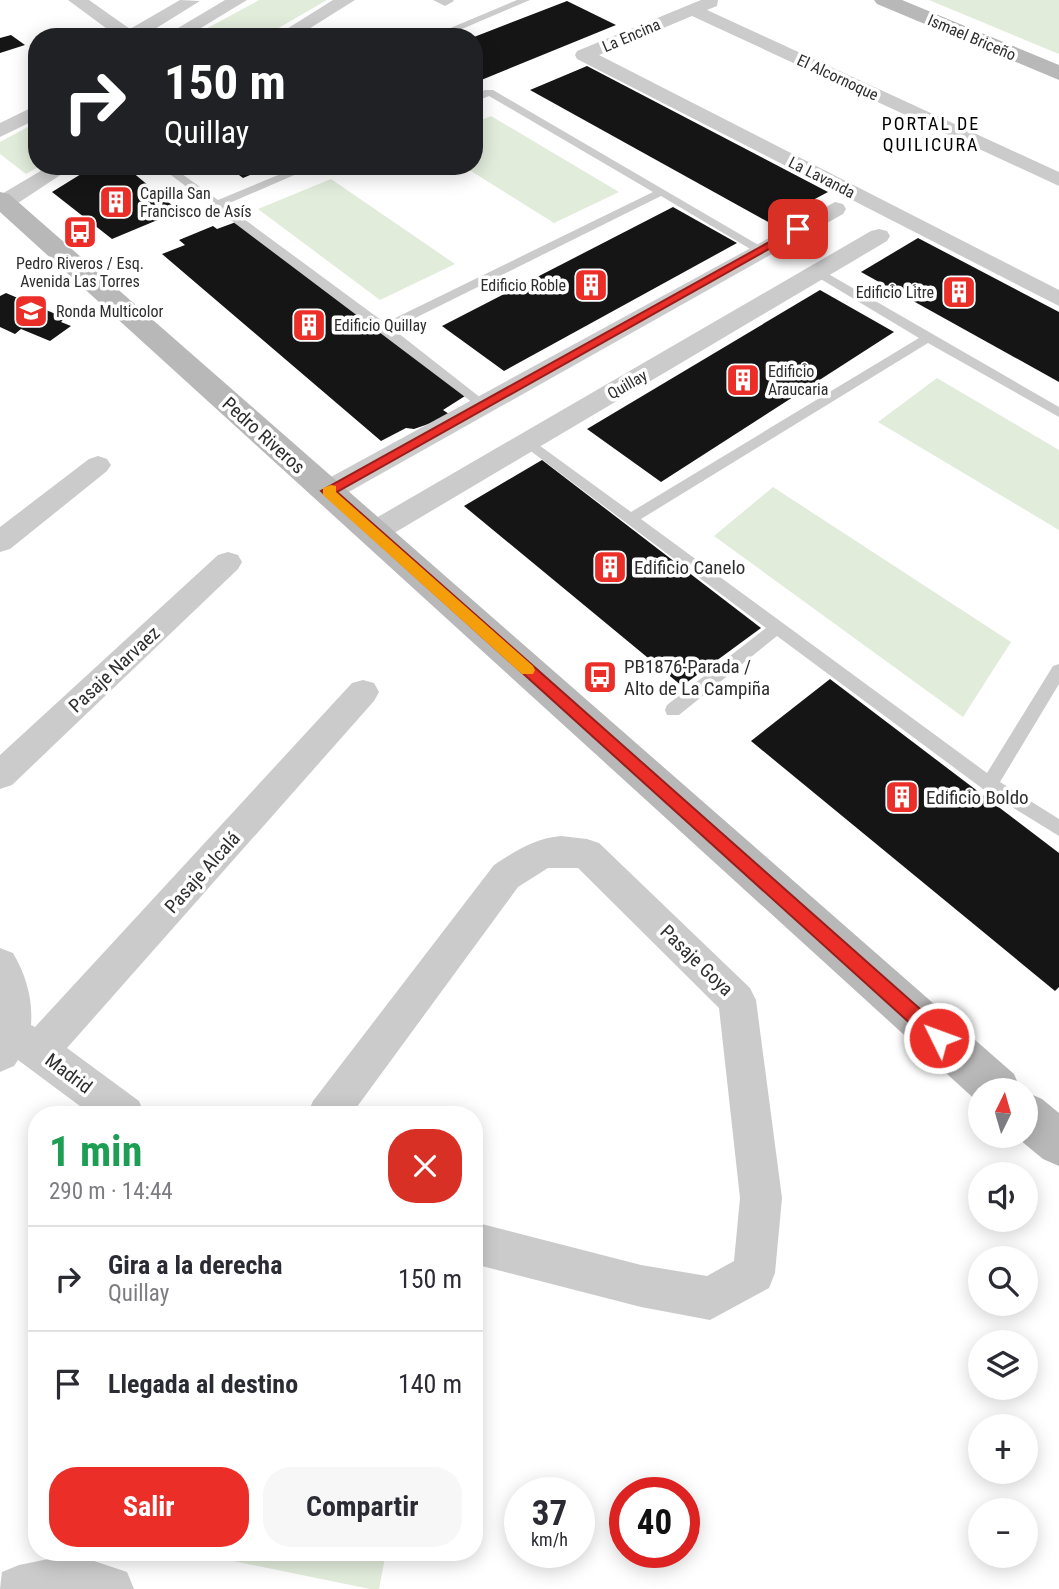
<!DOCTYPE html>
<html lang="es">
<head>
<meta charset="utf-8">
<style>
	body { margin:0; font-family:"Roboto Condensed",sans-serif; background:#f7f7f7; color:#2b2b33; height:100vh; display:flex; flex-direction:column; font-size:26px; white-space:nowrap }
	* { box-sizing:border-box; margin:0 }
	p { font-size:23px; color:#7c7c81 }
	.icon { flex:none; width:38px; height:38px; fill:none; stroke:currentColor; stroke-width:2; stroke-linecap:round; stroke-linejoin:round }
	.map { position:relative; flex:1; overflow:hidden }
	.details { position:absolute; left:28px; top:1106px; width:455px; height:455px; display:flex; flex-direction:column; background:#fff; border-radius:28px; box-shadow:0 4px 18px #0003 }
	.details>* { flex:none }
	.top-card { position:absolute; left:28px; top:28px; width:455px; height:147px; border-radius:28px; box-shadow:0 4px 18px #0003; background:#202124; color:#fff; overflow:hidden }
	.needle { width:46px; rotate:5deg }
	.tools { position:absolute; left:968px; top:1078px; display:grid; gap:14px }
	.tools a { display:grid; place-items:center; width:70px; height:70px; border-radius:50%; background:#fff; box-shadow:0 4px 18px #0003; font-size:35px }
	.speed { position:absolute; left:504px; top:1477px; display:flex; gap:14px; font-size:35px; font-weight:700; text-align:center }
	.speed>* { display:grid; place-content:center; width:91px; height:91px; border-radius:50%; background:#fff; box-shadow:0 4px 18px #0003; line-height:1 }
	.speed small { font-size:18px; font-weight:400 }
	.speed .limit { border:10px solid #d22; background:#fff; color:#111 }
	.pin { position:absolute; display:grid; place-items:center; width:60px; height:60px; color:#fff; margin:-30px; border-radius:14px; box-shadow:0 4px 10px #0006 }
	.me { position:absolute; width:77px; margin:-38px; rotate:312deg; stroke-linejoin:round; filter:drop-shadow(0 0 5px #0008) }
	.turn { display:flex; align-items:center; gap:24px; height:147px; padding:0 21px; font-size:32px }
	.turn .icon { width:91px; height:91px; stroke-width:2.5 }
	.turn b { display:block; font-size:49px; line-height:60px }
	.round { display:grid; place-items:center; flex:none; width:74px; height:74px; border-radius:28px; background:#f7f7f7 }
	.headline { display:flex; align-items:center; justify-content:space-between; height:119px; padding:0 21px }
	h1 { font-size:42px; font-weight:700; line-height:52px; color:#1e9e55 }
	.cta { display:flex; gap:14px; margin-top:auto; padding:14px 21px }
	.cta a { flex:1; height:80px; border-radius:28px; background:#ec2e28; color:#fff; font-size:28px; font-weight:700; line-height:80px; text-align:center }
	.cta a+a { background:#f7f7f7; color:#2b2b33 }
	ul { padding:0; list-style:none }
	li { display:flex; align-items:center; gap:21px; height:105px; padding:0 21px; border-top:2px solid #e1e1e2 }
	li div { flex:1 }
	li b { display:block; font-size:26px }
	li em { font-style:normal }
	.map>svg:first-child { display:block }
	.green { fill:#e2ecdb }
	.building { fill:#151515 }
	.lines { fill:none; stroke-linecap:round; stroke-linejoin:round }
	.lane { fill:#cbcbcb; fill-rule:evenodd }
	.street { fill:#cbcbcb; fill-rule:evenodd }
	.secondary { fill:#b8b8b8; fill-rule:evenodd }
	.route { fill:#ec2e28; stroke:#991e1a; stroke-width:2 }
	.slow { fill:#f59e0b }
	.labels { text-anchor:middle; stroke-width:7; stroke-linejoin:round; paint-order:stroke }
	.far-street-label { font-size:16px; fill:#2e2e2e; stroke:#fff }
	.far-poi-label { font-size:16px; fill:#2e2e2e; stroke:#fff; text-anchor:start }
	.far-neighbourhood-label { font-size:18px; letter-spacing:2px; fill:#000; stroke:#fff }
	.street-label { font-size:19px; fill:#2e2e2e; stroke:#fff }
	.poi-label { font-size:19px; fill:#2e2e2e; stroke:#fff; text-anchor:start }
</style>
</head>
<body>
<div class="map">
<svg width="1059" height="1589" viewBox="0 0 1059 1589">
	<rect width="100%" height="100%" fill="#fff"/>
	<!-- green -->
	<g class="green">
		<path d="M259,0H327L263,37H191Z"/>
		<path d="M929,0H1059V54Z"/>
		<path d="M491,116L619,192L554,223L463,166H474V123Z"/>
		<path d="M37,122V166H40L26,174L0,154V142Z"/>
		<path d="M331,179L455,264L380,300L258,209Z"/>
		<path d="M937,378L1059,450V530L878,422Z"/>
		<path d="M773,487L1011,642L963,717L714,536Z"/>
		<path d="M189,1552H386L379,1589H370Z"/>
	</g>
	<!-- building -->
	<g class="building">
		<path d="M567,1L616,25L474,83V37Z"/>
		<path d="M11,35L25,45L0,53V38Z"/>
		<path d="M587,66L828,192L770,223L530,90Z"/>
		<path d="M94,166H125L179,211L112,239L52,192Z"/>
		<path d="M227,166H272L243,178Z"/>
		<path d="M673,207L737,243L504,371L442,326Z"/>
		<path d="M236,222L465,396L443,410L449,414L434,422L414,429L406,428L381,441L162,254L185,245L179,240L213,226L217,229Z"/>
		<path d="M918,238L1059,312V382L861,272Z"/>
		<path d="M820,290L894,332L661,482L587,429Z"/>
		<path d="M6,293L65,318L61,322L71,326L50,341L21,329L15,334L0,327V296Z"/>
		<path d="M542,460L761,628L682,686L464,506Z"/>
		<path d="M830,679L1059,853V987L1055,991L751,741Z"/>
	</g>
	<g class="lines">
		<!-- lane -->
		<g class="lane">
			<path d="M517,0H530L443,37H429Z"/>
			<path d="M485,90H493L767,250L757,253L661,196L393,329L486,402L488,405L481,409L159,166H171L218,200L300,166H315L225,205L385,323L653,192L489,96L474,102V95Z"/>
			<path d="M818,268L1059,407V417L928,343L641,519L987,773L1053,666L1059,664V684L1000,782L1059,819V836L983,789L777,636L679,715H667L665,710L667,705L766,628L520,443L522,440H532L631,512L919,338L814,275V269Z"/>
		</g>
		<!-- street -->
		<g class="street">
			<path d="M68,0H89L130,29L180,0L200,1L142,37H118Z"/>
			<path d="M225,0H247L186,37H163Z"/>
			<path d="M333,0H355L296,37H274Z"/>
			<path d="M433,0H453L454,1L445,6Z"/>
			<path d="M701,0H718L717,6L707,10L1059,172V186L692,16L599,55L1059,290V306L577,59L575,55L577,51Z"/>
			<path d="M37,105V119L0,137V123Z"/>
			<path d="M49,166H74L12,207H0V195Z"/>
			<path d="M835,202L843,204L846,209L843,214L338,498L328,500L318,498L314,491L318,484Z"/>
			<path d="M879,229L887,231L890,236L887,241L384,539L374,542L364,539L360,532L364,525L871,231Z"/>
			<path d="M98,456L107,459L111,465L107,471L10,549L0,552V527L89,459Z"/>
			<path d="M228,552L238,555L242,562L238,569L12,785L0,789V755L218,555Z"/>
			<path d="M363,680L374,683L379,692L374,701L67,1048L139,1101L145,1115H92L18,1060L14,1066L0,1072V948L13,953C26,975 33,999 31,1025L35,1027L352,683Z"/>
			<path d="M561,836L587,839L599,843L750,988L756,1000L782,1198L775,1273L769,1288L710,1320L641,1307L474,1264V1222L641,1265L707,1276L734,1261L740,1198L719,1008L578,868H548L518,887L351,1115H307L313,1101L494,865C515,851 536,838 561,836Z"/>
			<path d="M73,1554L127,1572L134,1589H0L2,1572L19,1565Z"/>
		</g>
		<!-- secondary -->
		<g class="secondary">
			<path d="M874,0H902L1059,65V80L877,4Z"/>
			<path d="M0,192L9,194L1014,1074L1021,1090H980V1104L0,212Z"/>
			<path d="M1026,1092L1042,1099L1059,1113V1166L1043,1159L1015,1136H1026Z"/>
		</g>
	</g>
	<!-- route -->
	<path class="route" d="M798,226L801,227V231L337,492L946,1032L948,1038L946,1044L939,1046L933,1044L321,491Z"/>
	<!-- slow -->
	<path class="slow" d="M331,485L336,486V492L533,666L535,670L533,674H522L323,495V488Z"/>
	<!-- icons -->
	<defs>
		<g id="building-square" transform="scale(1.75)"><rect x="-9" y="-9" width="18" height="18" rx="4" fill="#ec2e28" stroke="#fff"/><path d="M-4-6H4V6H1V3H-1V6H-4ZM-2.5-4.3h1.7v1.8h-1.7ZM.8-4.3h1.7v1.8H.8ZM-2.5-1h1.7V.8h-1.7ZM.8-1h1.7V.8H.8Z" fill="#fff"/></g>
		<g id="bus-square" transform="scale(1.75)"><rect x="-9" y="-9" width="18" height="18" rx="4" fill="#ec2e28" stroke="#fff"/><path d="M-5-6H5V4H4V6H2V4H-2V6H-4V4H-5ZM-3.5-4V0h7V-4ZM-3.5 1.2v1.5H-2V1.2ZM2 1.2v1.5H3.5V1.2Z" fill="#fff"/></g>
		<g id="school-square" transform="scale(1.75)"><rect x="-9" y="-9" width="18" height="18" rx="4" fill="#ec2e28" stroke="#fff"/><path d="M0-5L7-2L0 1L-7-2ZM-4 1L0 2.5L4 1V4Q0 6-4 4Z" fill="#fff"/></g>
	</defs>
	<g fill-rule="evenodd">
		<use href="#building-square" x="116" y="202"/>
		<use href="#bus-square" x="80" y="232"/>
		<use href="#building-square" x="591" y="285"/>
		<use href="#building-square" x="959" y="292"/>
		<use href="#school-square" x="31" y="311"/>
		<use href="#building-square" x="309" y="325"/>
		<use href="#building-square" x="743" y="380"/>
		<use href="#building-square" x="610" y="567"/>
		<use href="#bus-square" x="600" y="677"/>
		<use href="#building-square" x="902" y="797"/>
	</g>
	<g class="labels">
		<!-- far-street labels -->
		<g class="far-street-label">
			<text transform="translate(631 35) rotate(-23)" y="6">La Encina</text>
			<text transform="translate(972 37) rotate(23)" y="6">Ismael Briceño</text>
			<text transform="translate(838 77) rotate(25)" y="6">El Alcornoque</text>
			<text transform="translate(822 177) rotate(27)" y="6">La Lavanda</text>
			<text transform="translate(627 384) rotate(-30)" y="6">Quillay</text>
		</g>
		<!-- far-poi labels -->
		<g class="far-poi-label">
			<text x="140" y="199">Capilla San<tspan x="140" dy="18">Francisco de Asís</tspan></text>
			<text x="80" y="269" text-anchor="middle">Pedro Riveros / Esq.<tspan x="80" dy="18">Avenida Las Torres</tspan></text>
			<text x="566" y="291" text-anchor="end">Edificio Roble</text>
			<text x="934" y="298" text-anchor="end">Edificio Litre</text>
			<text x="56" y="317">Ronda Multicolor</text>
			<text x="334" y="331">Edificio Quillay</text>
			<text x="768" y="377">Edificio<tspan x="768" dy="18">Araucaria</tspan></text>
		</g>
		<!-- far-neighbourhood labels -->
		<g class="far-neighbourhood-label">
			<text x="931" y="130">PORTAL DE<tspan x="931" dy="21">QUILICURA</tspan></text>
		</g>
		<!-- street labels -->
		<g class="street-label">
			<text transform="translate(264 435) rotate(42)" y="7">Pedro Riveros</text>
			<text transform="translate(114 669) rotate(-43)" y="7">Pasaje Narvaez</text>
			<text transform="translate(202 872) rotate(-48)" y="7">Pasaje Alcalá</text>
			<text transform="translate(697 960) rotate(44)" y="7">Pasaje Goya</text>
			<text transform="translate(69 1073) rotate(37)" y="7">Madrid</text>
		</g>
		<!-- poi labels -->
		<g class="poi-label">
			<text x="634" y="574">Edificio Canelo</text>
			<text x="624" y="673">PB1876-Parada /<tspan x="624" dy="22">Alto de La Campiña</tspan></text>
			<text x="926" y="804">Edificio Boldo</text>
		</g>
	</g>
</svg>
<div class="tools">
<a><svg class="needle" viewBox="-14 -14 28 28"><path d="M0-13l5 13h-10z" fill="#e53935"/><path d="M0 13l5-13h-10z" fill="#7c7c81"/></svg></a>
<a><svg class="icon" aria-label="sound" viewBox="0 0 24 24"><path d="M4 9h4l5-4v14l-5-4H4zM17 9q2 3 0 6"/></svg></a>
<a><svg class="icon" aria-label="search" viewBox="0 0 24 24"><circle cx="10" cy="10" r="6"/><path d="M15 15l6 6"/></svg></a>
<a><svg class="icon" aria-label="layers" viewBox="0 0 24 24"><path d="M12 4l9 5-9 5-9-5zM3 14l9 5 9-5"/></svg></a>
<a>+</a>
<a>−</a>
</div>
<div class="speed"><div>37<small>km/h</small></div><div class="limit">40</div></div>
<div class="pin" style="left:798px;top:229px;background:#d93025"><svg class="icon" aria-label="arrive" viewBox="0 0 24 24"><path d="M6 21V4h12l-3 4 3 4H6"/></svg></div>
<svg class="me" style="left:939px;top:1038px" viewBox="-20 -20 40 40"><circle r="17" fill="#ec2e28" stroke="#fff" stroke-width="3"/><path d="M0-11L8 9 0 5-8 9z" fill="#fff"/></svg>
<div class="top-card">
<div class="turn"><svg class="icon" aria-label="right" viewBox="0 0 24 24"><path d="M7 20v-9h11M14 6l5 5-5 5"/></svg><div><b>150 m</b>Quillay</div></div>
</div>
<section class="details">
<div class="headline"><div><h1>1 min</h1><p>290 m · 14:44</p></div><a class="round" style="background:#d93025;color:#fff"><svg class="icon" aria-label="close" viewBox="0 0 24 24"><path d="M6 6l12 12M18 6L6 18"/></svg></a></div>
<ul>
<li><svg class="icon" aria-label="right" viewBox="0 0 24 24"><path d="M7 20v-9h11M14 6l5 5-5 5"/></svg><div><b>Gira a la derecha</b><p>Quillay</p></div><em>150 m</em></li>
<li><svg class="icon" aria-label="arrive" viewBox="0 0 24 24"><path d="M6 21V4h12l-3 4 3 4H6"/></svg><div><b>Llegada al destino</b></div><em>140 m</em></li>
</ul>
<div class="cta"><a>Salir</a><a>Compartir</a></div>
</section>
</div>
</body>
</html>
